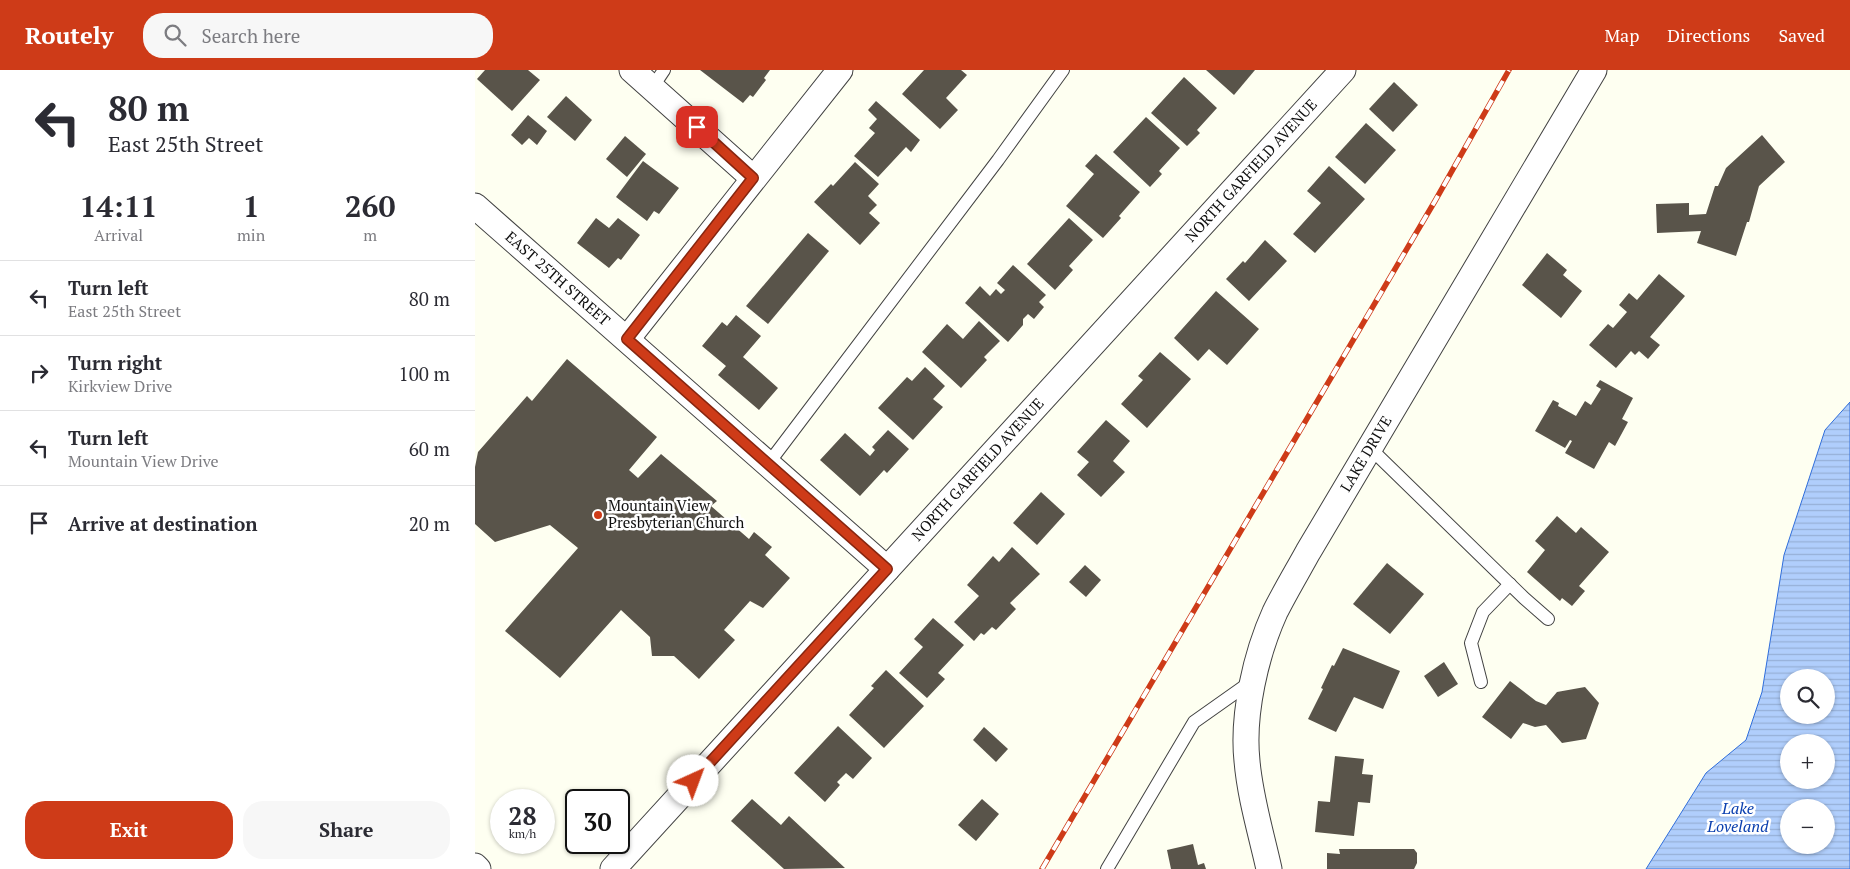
<!DOCTYPE html>
<html lang="en">
<head>
<meta charset="utf-8">
<style>
	body { margin:0; font-family:"PT Serif",serif; background:#f7f7f7; color:#2b2b33; height:100vh; display:flex; flex-direction:column; font-size:19px; white-space:nowrap }
	* { box-sizing:border-box; margin:0 }
	p { font-size:16px; color:#7c7c81 }
	.icon { flex:none; width:28px; height:28px; fill:none; stroke:currentColor; stroke-width:2; stroke-linecap:round; stroke-linejoin:round }
	.map { position:relative; flex:1; overflow:hidden }
	.drawer { display:flex; flex-direction:column; background:#fff; width:475px }
	.drawer>* { flex:none }
	.guide { background:#fff; color:#2b2b33; overflow:hidden }
	.controls { position:absolute; left:1305px; top:599px; display:grid; gap:10px }
	.controls a { display:grid; place-items:center; width:55px; height:55px; border-radius:50%; background:#fff; box-shadow:0 1px 4px #0004; font-size:25px }
	.speed { position:absolute; left:15px; top:719px; display:flex; gap:10px; font-size:25px; font-weight:700; text-align:center }
	.speed>* { display:grid; place-content:center; width:65px; height:65px; border-radius:50%; background:#fff; box-shadow:0 1px 4px #0004; line-height:1 }
	.speed small { font-size:12px; font-weight:400 }
	.speed .limit { border:2px solid #111; border-radius:8px; background:#fff; color:#111 }
	.pin { position:absolute; display:grid; place-items:center; width:42px; height:42px; color:#fff; margin:-21px; border-radius:10px; box-shadow:0 2px 8px #0006 }
	.me { position:absolute; width:55px; margin:-28px; rotate:43deg; stroke-linejoin:round; filter:drop-shadow(0 0 4px #0008) }
	.turn { display:flex; align-items:center; gap:18px; height:105px; padding:0 25px; font-size:22px }
	.turn .icon { width:65px; height:65px; stroke-width:2.5 }
	.turn b { display:block; font-size:35px; line-height:42px }
	.eta { display:flex; justify-content:space-evenly; align-items:center; height:85px; text-align:center }
	.eta b { font-size:30px; font-weight:700; line-height:35px }
	.button { display:flex; gap:10px; margin-top:auto; padding:10px 25px }
	.button a { flex:1; height:58px; border-radius:20px; background:#ce3b18; color:#fff; font-size:20px; font-weight:700; line-height:58px; text-align:center }
	.button a+a { background:#f7f7f7; color:#2b2b33 }
	ul { padding:0; list-style:none }
	li { display:flex; align-items:center; gap:15px; height:75px; padding:0 25px; border-top:1px solid #e1e1e2 }
	li div { flex:1 }
	li b { display:block; font-size:19px }
	li em { font-style:normal }
	header { display:flex; align-items:center; gap:30px; box-sizing:border-box; height:70px; padding:0 25px; background:#ce3b18; color:#fff }
	header strong { font-size:24px }
	nav { display:flex; gap:28px; margin-inline-start:auto; font-size:18px }
	.search { width:350px; height:45px; background:#f7f7f7; display:flex; align-items:center; gap:12px; box-sizing:border-box; padding:0 18px; border-radius:20px; color:#7c7c81; font-size:19px }
	main { display:flex; flex:1; min-height:0 }
	.map>svg:first-child { display:block }
	.water { fill:url(#water-rules); stroke:#306edb; fill-rule:evenodd }
	.building { fill:#59544a }
	.lines { fill:none; stroke-linecap:round; stroke-linejoin:round }
	.lane-casing { stroke:#424242; stroke-width:14 }
	.street-casing { stroke:#424242; stroke-width:27 }
	.lane { stroke:#fff; stroke-width:12 }
	.street { stroke:#fff; stroke-width:25 }
	.rail-casing { stroke:#ce3b18; stroke-width:5.5 }
	.rail { stroke:#fff; stroke-width:4; stroke-dasharray:11; stroke-linecap:butt }
	.route-casing { stroke:#862610; stroke-width:12 }
	.route { stroke:#ce3b18; stroke-width:9 }
	.poi-dot { fill:#ce3b18; stroke:#fff; stroke-width:2 }
	.labels { text-anchor:middle; stroke-width:5; stroke-linejoin:round; paint-order:stroke }
	.street-label { font-size:15px; fill:#0f0f0f; stroke:#fff }
	.poi-label { font-size:15px; fill:#0f0f0f; stroke:#fff; text-anchor:start }
	.water-label { font-size:16px; font-style:italic; fill:#0b40af; stroke:#fff }
</style>
</head>
<body>
<header>
<strong>Routely</strong>
<div class="search"><svg class="icon" aria-label="search" viewBox="0 0 24 24"><circle cx="10" cy="10" r="6"/><path d="M15 15l6 6"/></svg>Search here</div>
<nav><a>Map</a><a>Directions</a><a>Saved</a></nav>
</header>
<main>
<section class="drawer">
<div class="guide">
<div class="turn"><svg class="icon" aria-label="left" viewBox="0 0 24 24"><path d="M17 20v-9H6M10 6l-5 5 5 5"/></svg><div><b>80 m</b>East 25th Street</div></div>
</div>
<div class="eta">
<div><b>14:11</b><p>Arrival</p></div>
<div><b>1</b><p>min</p></div>
<div><b>260</b><p>m</p></div>
</div>
<ul>
<li><svg class="icon" aria-label="left" viewBox="0 0 24 24"><path d="M17 20v-9H6M10 6l-5 5 5 5"/></svg><div><b>Turn left</b><p>East 25th Street</p></div><em>80 m</em></li>
<li><svg class="icon" aria-label="right" viewBox="0 0 24 24"><path d="M7 20v-9h11M14 6l5 5-5 5"/></svg><div><b>Turn right</b><p>Kirkview Drive</p></div><em>100 m</em></li>
<li><svg class="icon" aria-label="left" viewBox="0 0 24 24"><path d="M17 20v-9H6M10 6l-5 5 5 5"/></svg><div><b>Turn left</b><p>Mountain View Drive</p></div><em>60 m</em></li>
<li><svg class="icon" aria-label="arrive" viewBox="0 0 24 24"><path d="M6 21V4h12l-3 4 3 4H6"/></svg><div><b>Arrive at destination</b></div><em>20 m</em></li>
</ul>
<div class="button"><a>Exit</a><a>Share</a></div>
</section>
<div class="map">
<svg width="1375" height="799" viewBox="0 0 1375 799">
	<defs>
		<pattern id="water-rules" width="6" height="5" patternUnits="userSpaceOnUse" patternTransform="scale(1.25)"><rect width="6" height="5" fill="#b0cefc"/><path d="M0 2.5h6" fill="none" stroke="#96b0d7"/></pattern>
	</defs>
	<rect width="100%" height="100%" fill="#fefff1"/>
	<!-- water -->
	<path class="water" d="M1375,332V799H1171L1231,703L1271,670L1287,622L1309,485L1350,360ZM1314,608H1351V645H1314ZM1314,672H1351V710H1314ZM1314,738H1351V775H1314Z"/>
	<!-- building -->
	<g class="building">
		<path d="M10,0H53L65,10L37,41L2,9Z"/>
		<path d="M225,0H295L289,8L291,10L278,27L275,25L268,33Z"/>
		<path d="M449,0H486L492,5L471,28L483,40L465,59L427,24Z"/>
		<path d="M731,0H780L759,25Z"/>
		<path d="M709,7L742,38L722,60L725,63L712,76L676,43Z"/>
		<path d="M919,12L943,35L918,62L894,39Z"/>
		<path d="M91,26L117,50L100,71L72,47Z"/>
		<path d="M401,31L445,70L436,82L431,77L403,107L379,86L400,63L394,58L402,49L393,40Z"/>
		<path d="M53,45L72,61L62,75L54,68L47,75L36,65Z"/>
		<path d="M671,47L705,78L684,101L687,104L675,117L638,82Z"/>
		<path d="M891,53L921,80L890,114L860,87Z"/>
		<path d="M1287,65L1310,92L1284,116L1274,152H1272L1261,186L1222,173L1226,161L1182,163L1181,134L1214,133V145L1231,144L1240,116H1243L1251,98Z"/>
		<path d="M150,66L171,84L152,107L131,89Z"/>
		<path d="M621,84L665,122L644,146L646,148L628,168L591,136L619,104L610,96Z"/>
		<path d="M168,91L204,118L184,144L179,141L172,151L141,127Z"/>
		<path d="M380,92L404,114L393,126L402,135L394,143L405,153L385,175L339,132L356,114L358,116Z"/>
		<path d="M854,96L890,129L840,183L818,164L846,133L832,121Z"/>
		<path d="M121,148L134,158L143,148L165,165L146,190L143,188L134,198L102,173Z"/>
		<path d="M594,148L618,170L594,196L598,200L580,220L552,194Z"/>
		<path d="M333,163L354,181L293,254L271,236Z"/>
		<path d="M790,170L812,191L774,231L751,209L768,191L770,193Z"/>
		<path d="M1072,183L1092,200L1088,205L1107,221L1086,248L1047,215Z"/>
		<path d="M538,195L571,225L564,232L569,237L559,249L553,244L548,249V255L533,272L490,233L505,216L515,226L521,219L526,224L530,220L522,213Z"/>
		<path d="M1184,204L1210,226L1175,267L1185,275L1173,289L1164,281L1160,285L1156,281L1141,298L1114,275L1133,254L1138,258L1152,242L1144,235L1154,223L1162,230Z"/>
		<path d="M741,221L784,259L752,295L734,279L723,291L699,268Z"/>
		<path d="M261,245L286,266L268,287L303,318L284,340L243,305L251,296L227,276L247,252L252,256Z"/>
		<path d="M504,251L525,271L509,287L512,290L486,318L447,282L472,254L488,269Z"/>
		<path d="M685,282L716,309L672,358L646,334L668,310L663,306Z"/>
		<path d="M92,289L182,367L154,400L163,408L186,384L242,431L236,436L274,469L279,462L297,477L290,485L315,508L288,538L275,531L249,560L260,570L224,609L199,586H177L175,567L146,540L85,608L30,561L103,478L75,455L20,472L0,454V397L3,382L52,326L57,331Z"/>
		<path d="M450,297L470,316L458,329L468,337L438,370L403,338L432,307L437,311Z"/>
		<path d="M1125,310L1158,328L1147,349L1153,352L1140,376L1134,372L1119,399L1090,383L1097,371L1095,370L1090,378L1060,361L1078,330L1084,333L1083,336L1101,346L1110,331L1116,335L1126,319L1121,316Z"/>
		<path d="M631,350L655,371L638,391L650,402L626,427L602,405L614,392L602,382Z"/>
		<path d="M413,360L434,379L412,403L409,400L385,426L345,390L370,363L395,386L400,380L397,377Z"/>
		<path d="M566,422L590,444L562,475L538,453Z"/>
		<path d="M1082,446L1101,463L1106,457L1134,482L1104,516L1110,521L1097,536L1087,528L1085,531L1052,502L1070,480L1060,471Z"/>
		<path d="M537,477L565,504L535,533L541,539L521,560L517,557L509,565L506,563L499,571L479,552L504,526L492,515L518,486L524,492Z"/>
		<path d="M912,493L949,524L915,564L878,534Z"/>
		<path d="M610,495L626,510L611,527L594,512Z"/>
		<path d="M458,548L489,575L463,603L470,609L452,628L424,603L448,577L439,569Z"/>
		<path d="M868,578L925,601L908,639L879,627L861,662L833,649L848,619L846,618L857,595L859,596Z"/>
		<path d="M969,592L983,614L963,627L949,606Z"/>
		<path d="M411,600L449,636L409,678L374,645L399,618L396,616Z"/>
		<path d="M1035,611L1061,631L1071,635L1082,622L1110,617L1124,633L1111,669L1087,673L1071,655L1060,657L1048,653L1036,669L1007,647Z"/>
		<path d="M363,656L397,688L378,709L371,703L362,712L365,715L350,732L319,703Z"/>
		<path d="M509,657L533,679L521,692L498,670Z"/>
		<path d="M860,686L889,689L887,704L898,705L895,733L883,732L879,766L840,762L843,731L855,732Z"/>
		<path d="M277,729L306,755L314,746L370,798L309,799L256,751Z"/>
		<path d="M507,729L524,744L501,771L483,755Z"/>
		<path d="M718,774L723,795L729,793L731,799H696L692,780Z"/>
		<path d="M864,779H939L942,783V793L939,799H852V783L865,784Z"/>
	</g>
	<g class="lines">
		<!-- lane casing -->
		<g class="lane-casing">
			<g id="lane">
				<path d="M177,18L189,0"/>
				<path d="M895,378L1049,528L1073,549"/>
				<path d="M293,394L523,90L588,0"/>
				<path d="M1006,612L996,573L1008,542L1035,514"/>
				<path d="M632,799L719,652L777,611"/>
			</g>
		</g>
		<!-- street casing -->
		<g class="street-casing">
			<g id="street">
				<path d="M157,0L278,108"/>
				<path id="s1" d="M0,136L412,499"/>
				<path d="M152,269L365,0"/>
				<path d="M0,796L3,799"/>
				<path id="s2" d="M138,799L868,0"/>
				<path id="s3" d="M794,799C786,763 775,727 772,691C767,644 781,584 800,542C810,522 822,502 833,482L1119,0"/>
			</g>
		</g>
		<!-- lane -->
		<use href="#lane" class="lane"/>
		<!-- street -->
		<use href="#street" class="street"/>
		<!-- rail casing -->
		<g class="rail-casing">
			<path id="rail" d="M567,799L960,131L1034,0"/>
		</g>
		<!-- rail -->
		<use href="#rail" class="rail"/>
	</g>
	<g class="lines">
		<!-- route casing -->
		<g class="route-casing">
			<path id="route" d="M218,711L412,499L152,269L278,108L222,57"/>
		</g>
		<!-- route -->
		<use href="#route" class="route"/>
	</g>
	<!-- markers -->
	<circle class="poi-dot" cx="123" cy="445" r="5"/>
	<g class="labels">
		<!-- street labels -->
		<g class="street-label">
			<text dy="5" stroke="none"><textPath href="#s2" startOffset="946">NORTH GARFIELD AVENUE</textPath></text>
			<text dy="5" stroke="none"><textPath href="#s1" startOffset="110">EAST 25TH STREET</textPath></text>
			<text dy="5" stroke="none"><textPath href="#s3" startOffset="446">LAKE DRIVE</textPath></text>
			<text dy="5" stroke="none"><textPath href="#s2" startOffset="541">NORTH GARFIELD AVENUE</textPath></text>
		</g>
		<!-- poi labels -->
		<g class="poi-label">
			<text x="133" y="441">Mountain View<tspan x="133" dy="17">Presbyterian Church</tspan></text>
		</g>
		<!-- water labels -->
		<g class="water-label">
			<text x="1263" y="744">Lake<tspan x="1263" dy="18">Loveland</tspan></text>
		</g>
	</g>
</svg>
<div class="controls">
<a><svg class="icon" aria-label="search" viewBox="0 0 24 24"><circle cx="10" cy="10" r="6"/><path d="M15 15l6 6"/></svg></a>
<a>+</a>
<a>−</a>
</div>
<div class="speed"><div>28<small>km/h</small></div><div class="limit">30</div></div>
<div class="pin" style="left:222px;top:57px;background:#d93025"><svg class="icon" aria-label="arrive" viewBox="0 0 24 24"><path d="M6 21V4h12l-3 4 3 4H6"/></svg></div>
<svg class="me" style="left:218px;top:711px" viewBox="-20 -20 40 40"><circle r="19" fill="#fff"/><path d="M0-13L10 11 0 6-10 11z" fill="#ce3b18"/></svg>
</div>
</main>
</body>
</html>
